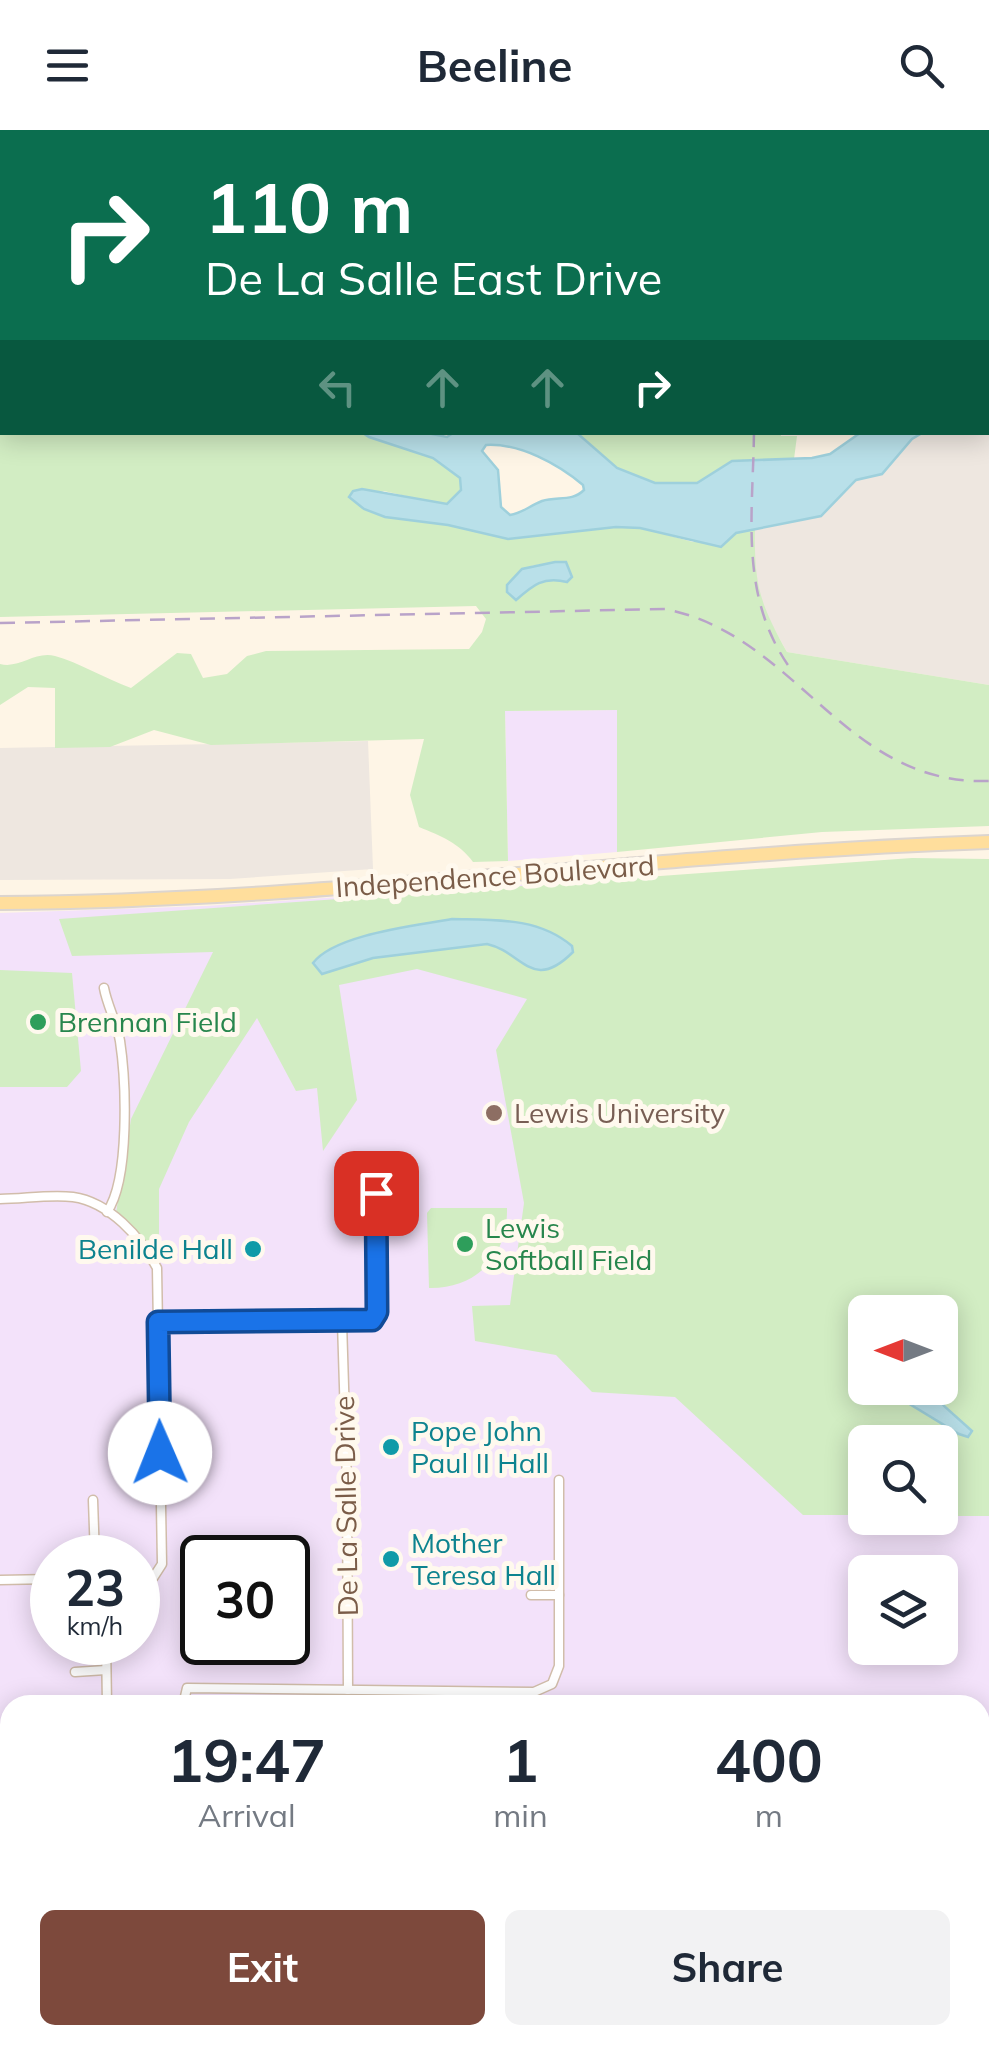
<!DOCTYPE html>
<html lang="en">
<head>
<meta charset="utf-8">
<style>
	body { margin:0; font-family:Mulish,sans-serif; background:#f2f2f3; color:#1f2937; height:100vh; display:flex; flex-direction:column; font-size:38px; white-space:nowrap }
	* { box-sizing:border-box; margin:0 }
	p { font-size:32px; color:#747a83 }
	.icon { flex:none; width:55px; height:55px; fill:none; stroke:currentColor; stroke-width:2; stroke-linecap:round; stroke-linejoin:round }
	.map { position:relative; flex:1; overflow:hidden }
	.panel { position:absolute; left:0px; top:1565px; width:990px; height:350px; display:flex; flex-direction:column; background:#fff; border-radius:30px 30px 0 0; box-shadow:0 5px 25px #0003 }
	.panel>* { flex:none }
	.top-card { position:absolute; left:0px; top:0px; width:990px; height:305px; box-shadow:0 5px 25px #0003; background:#0b6e4f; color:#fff; overflow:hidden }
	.needle { width:65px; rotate:270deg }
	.fabs { position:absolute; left:848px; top:1165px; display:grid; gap:20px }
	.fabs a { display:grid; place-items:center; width:110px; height:110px; border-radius:15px; background:#fff; box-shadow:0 5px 25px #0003; font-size:50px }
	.speed { position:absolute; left:30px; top:1405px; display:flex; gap:20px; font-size:50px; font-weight:700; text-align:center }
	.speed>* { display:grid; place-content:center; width:130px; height:130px; border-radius:50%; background:#fff; box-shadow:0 5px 25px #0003; line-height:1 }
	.speed small { font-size:25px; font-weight:400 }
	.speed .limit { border:5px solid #111; border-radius:15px; background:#fff; color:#111 }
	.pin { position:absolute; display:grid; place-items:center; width:85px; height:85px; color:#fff; margin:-42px; border-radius:20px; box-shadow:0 5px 15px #0006 }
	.me { position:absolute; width:110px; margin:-55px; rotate:359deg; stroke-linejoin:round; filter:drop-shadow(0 0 8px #0008) }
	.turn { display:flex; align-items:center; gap:35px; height:210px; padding:0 40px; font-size:45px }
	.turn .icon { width:130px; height:130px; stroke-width:2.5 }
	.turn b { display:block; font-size:70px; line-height:85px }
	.lanes { display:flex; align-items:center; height:95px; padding:0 40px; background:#0003; justify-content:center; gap:50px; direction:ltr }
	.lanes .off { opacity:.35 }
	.eta { display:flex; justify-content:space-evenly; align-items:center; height:170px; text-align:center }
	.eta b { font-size:60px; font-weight:700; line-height:70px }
	.action { display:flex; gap:20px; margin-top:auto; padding:20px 40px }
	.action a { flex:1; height:115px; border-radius:15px; background:#7d493c; color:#fff; font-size:40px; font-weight:700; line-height:115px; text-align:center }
	.action a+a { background:#f2f2f3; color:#1f2937 }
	header { display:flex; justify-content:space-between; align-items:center; height:130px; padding:0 40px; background:#fff; font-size:45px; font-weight:700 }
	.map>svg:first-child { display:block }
	.residential { fill:#f6e8d4 }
	.industrial { fill:#eee7e0 }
	.education { fill:#f3e2fa; fill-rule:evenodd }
	.green { fill:#d2edc3; fill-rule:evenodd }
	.water { fill:#b9e0e9; stroke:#9ed0dc; stroke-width:2.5; fill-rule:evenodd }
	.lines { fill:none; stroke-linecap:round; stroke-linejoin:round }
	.taxiway { stroke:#dcccd8; stroke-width:20 }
	.street-casing { stroke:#d1bdaa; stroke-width:11 }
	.primary-casing { stroke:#dcd5cf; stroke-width:16 }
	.street { stroke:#fff; stroke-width:8 }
	.primary { stroke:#ffde9c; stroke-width:12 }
	.rail { stroke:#b9a3c9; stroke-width:2.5; stroke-dasharray:15 10; stroke-linecap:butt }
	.route-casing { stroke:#114b97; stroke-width:25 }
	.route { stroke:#1a73e8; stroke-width:18 }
	.leisure-dot { fill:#2e9e5b; stroke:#fff9ee; stroke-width:4 }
	.education-dot { fill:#8d6e63; stroke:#fff9ee; stroke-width:4 }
	.culture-dot { fill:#0f9aa8; stroke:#fff9ee; stroke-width:4 }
	.labels { text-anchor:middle; stroke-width:10; stroke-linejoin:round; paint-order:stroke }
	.street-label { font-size:28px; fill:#7a5c48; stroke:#fff9ee }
	.leisure-label { font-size:28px; fill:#27864d; stroke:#fff9ee; text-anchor:start }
	.education-label { font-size:28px; fill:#785e54; stroke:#fff9ee; text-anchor:start }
	.culture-label { font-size:28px; fill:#0d838f; stroke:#fff9ee; text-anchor:start }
</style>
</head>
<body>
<header><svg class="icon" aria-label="menu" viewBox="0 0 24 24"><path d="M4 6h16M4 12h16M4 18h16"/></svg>Beeline<svg class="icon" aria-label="search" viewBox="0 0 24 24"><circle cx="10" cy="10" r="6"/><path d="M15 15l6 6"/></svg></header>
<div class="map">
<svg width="989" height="1915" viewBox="0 0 989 1915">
	<rect width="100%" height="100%" fill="#fef5e6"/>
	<!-- residential -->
	<path class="residential" d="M980,1604H989V1696L980,1707Z"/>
	<!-- industrial -->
	<g class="industrial">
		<path d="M467,0H758L760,2H469Z"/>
		<path d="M989,218V555L787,522L762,477L754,443L755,399L821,386L856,350L882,344L912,309L922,303L988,302Z"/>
		<path d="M368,611L373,739L230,749L0,750V618Z"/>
	</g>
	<!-- education -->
	<g class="education">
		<path d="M618,580L617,722L508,731L505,581Z"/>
		<path d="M989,735V1604H980V1575H10V1628H0V783L206,776L619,748ZM865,1182H940V1258H865ZM865,1312H940V1388H865ZM52,1428H138V1512H52ZM202,1428H288V1512H202ZM865,1442H940V1518H865Z"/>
		<path d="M989,1696V1915H169V1905H980V1707Z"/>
	</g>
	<!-- green -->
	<g class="green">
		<path d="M0,173H2V302L363,303L433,328L461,349V360L445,375L384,361L355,372L385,387L448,395L508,409L616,397L641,398L693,412L755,399C754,456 760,473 787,522L989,555V696L822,702L617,722V580L505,581L508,731L473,732C459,713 441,706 419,697L410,665L424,609L211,615L154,600L110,617L55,618V558L28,557L0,575V534C20,539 34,521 55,526C78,532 106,549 131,558L177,523L191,524L203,548L227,544L247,526L266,521L469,519L482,502L486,489L476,476L0,487ZM555,432L567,452L554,449L537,452L531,436Z"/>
		<path d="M780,302L781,306H797L794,329L733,331L697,353H655L617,338L577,303Z"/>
		<path d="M912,728L989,729V1386H940V1312H865V1385H803L675,1267L592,1262L556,1225L475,1211L472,1176L510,1175L524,1073L496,920L527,869L417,839L339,855L357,970L323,1021L317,958L296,961L257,888L189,992L159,1059V1127L116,1083L131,989L213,822L72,826L59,789ZM452,789C495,791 543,786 573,822L556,836L487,814L413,821L355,831L338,837ZM865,1182H940V1258H929L944,1276L972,1300L959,1304L903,1270L891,1258H865Z"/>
		<path d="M0,840L72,843L81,941L67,957H0Z"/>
		<path d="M431,1078H507C508,1125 477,1159 429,1158L427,1083Z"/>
	</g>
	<!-- water -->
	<g class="water">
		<path d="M453,303H577L617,338L655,353H697L732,331L812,328L830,324L860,303H922L912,309L882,344L856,350L821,386L736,403L721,417L640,398L616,397L508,409L448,395L385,387L364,379L349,367L353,361L362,359L447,374L461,360L460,348L433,328L369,307L363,303H427L447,307ZM486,315C520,313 558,334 583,355L584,360C572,372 557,366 542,371C529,376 523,383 510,385L501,377L498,340L482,321Z"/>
		<path d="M555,432H566L572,447L567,452C543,446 533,455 516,470L507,462V455L522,439Z"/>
		<path d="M452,789C494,790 538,787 572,816L573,822C532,863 523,822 487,814L373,828L322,844L313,833C335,804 416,796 452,789Z"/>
		<path d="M891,1258H931L944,1276L972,1301L968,1307L959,1304L903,1270Z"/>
	</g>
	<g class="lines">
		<!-- taxiway -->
		<g class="taxiway">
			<path d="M0,1807H10"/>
			<path d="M0,1857H10"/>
			<path d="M0,1910L55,1908"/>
		</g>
		<!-- street casing -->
		<g class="street-casing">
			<g id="street">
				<path d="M104,858C107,875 117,893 120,911C126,951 130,1049 107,1082"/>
				<path d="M0,1069C23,1069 50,1064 73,1067C109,1072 141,1107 157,1138L162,1434L153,1448H138"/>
				<path d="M158,1192L371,1190L377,1182L376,1063"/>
				<path d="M342,1192L347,1353L348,1560"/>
				<path d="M93,1370L95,1428"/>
				<path d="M0,1450L52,1449"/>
				<path d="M531,1465H559"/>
				<path d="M106,1512L107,1575"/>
				<path d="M75,1542L106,1540"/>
				<path d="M183,1575L187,1558L534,1562L552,1554L559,1536V1350"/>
				<path d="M0,1736L10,1735"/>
				<path d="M106,1905V1915"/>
			</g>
		</g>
		<!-- primary casing -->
		<g class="primary-casing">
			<path id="primary" d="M0,773C331,771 659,723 989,712"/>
		</g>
		<!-- street -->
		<use href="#street" class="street"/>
		<!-- primary -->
		<use href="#primary" class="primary"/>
		<!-- rail -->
		<g class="rail">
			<path d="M689,0L691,2"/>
			<path d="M754,302C753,386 739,466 790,538"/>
			<path d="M0,493L665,479C798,505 844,656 989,651"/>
		</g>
	</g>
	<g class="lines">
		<!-- route casing -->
		<g class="route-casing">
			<path id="route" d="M160,1323L158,1192L372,1190L377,1182L376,1063"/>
		</g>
		<!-- route -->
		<use href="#route" class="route"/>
	</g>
	<!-- markers -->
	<g class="leisure-dot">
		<circle cx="38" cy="892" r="10"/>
		<circle cx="465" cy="1114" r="10"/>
	</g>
	<circle class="education-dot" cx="494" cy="983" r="10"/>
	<g class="culture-dot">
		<circle cx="253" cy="1119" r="10"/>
		<circle cx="391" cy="1317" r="10"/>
		<circle cx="391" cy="1429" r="10"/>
	</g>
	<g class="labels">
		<!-- street labels -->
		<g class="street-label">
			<text transform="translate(495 746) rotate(-4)" y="10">Independence Boulevard</text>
			<text transform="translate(346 1376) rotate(-91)" y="10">De La Salle Drive</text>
		</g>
		<!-- leisure labels -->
		<g class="leisure-label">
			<text x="58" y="902">Brennan Field</text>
			<text x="485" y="1108">Lewis<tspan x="485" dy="32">Softball Field</tspan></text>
		</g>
		<!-- education labels -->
		<g class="education-label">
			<text x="514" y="993">Lewis University</text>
		</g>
		<!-- culture labels -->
		<g class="culture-label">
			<text x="233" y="1129" text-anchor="end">Benilde Hall</text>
			<text x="411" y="1311">Pope John<tspan x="411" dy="32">Paul II Hall</tspan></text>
			<text x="411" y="1423">Mother<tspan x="411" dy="32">Teresa Hall</tspan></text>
		</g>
	</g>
</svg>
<div class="fabs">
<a><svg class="needle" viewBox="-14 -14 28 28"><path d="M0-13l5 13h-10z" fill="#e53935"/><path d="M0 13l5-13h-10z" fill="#747a83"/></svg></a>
<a><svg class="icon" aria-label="search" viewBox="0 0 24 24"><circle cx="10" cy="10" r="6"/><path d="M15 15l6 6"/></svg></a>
<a><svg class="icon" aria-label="layers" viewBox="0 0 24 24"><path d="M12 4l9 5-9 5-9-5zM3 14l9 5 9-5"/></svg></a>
</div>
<div class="speed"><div>23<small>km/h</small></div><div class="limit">30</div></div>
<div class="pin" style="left:376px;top:1063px;background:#d93025"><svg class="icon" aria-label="arrive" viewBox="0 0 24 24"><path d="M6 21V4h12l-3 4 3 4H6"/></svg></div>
<svg class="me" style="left:160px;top:1323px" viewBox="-20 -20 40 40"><circle r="19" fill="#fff"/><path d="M0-13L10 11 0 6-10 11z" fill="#1a73e8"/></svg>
<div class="top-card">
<div class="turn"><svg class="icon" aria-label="right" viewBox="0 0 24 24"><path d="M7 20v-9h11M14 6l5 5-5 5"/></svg><div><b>110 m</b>De La Salle East Drive</div></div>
<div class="lanes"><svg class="icon off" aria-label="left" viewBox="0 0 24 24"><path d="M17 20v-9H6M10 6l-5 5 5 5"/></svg><svg class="icon off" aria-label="ahead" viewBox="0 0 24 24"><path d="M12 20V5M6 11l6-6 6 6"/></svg><svg class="icon off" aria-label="ahead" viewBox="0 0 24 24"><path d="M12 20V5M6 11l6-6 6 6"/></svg><svg class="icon" aria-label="right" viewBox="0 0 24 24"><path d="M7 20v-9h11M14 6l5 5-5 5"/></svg></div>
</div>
<section class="panel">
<div class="eta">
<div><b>19:47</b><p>Arrival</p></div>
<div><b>1</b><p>min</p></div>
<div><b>400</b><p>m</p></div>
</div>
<div class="action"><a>Exit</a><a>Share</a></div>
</section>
</div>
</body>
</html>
